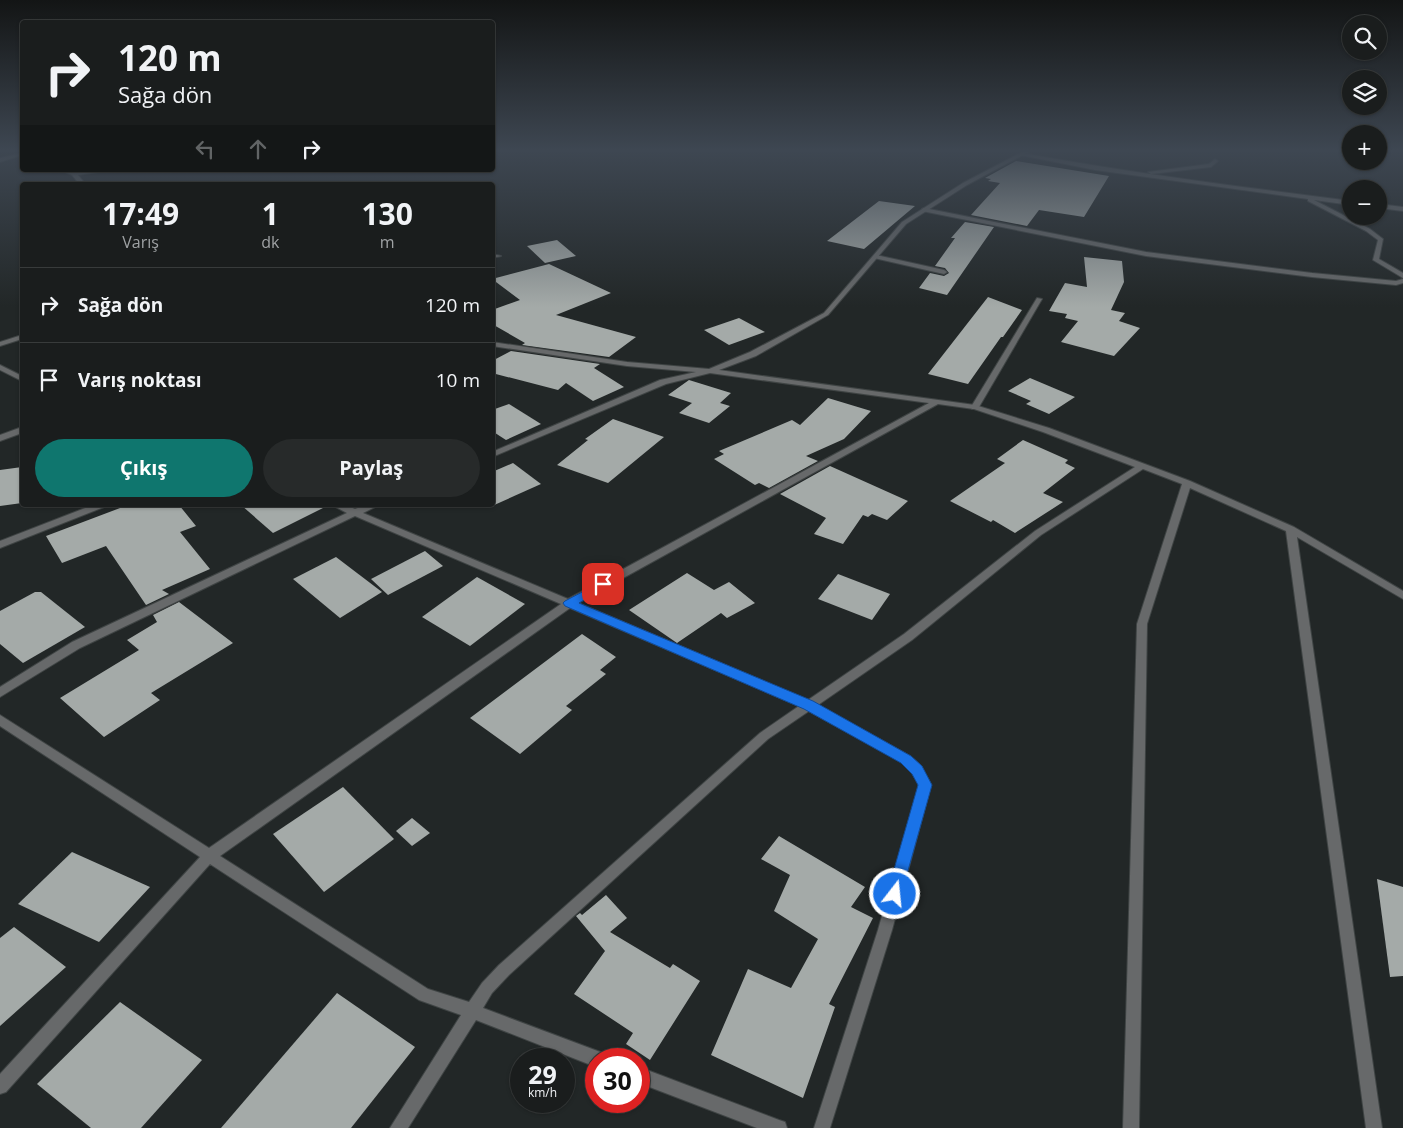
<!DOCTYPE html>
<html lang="tr">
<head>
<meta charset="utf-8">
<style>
	body { margin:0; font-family:"Open Sans",sans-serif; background:#272a2a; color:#f1f3f6; height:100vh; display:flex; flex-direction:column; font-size:19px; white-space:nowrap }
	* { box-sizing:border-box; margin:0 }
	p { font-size:16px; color:#9fa2a4 }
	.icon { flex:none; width:28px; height:28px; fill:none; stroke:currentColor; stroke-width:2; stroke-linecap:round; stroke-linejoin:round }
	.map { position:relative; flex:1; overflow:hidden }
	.sheet { position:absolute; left:20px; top:182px; width:475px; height:325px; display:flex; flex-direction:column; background:#1a1d1d; border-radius:5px; box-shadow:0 1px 4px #0004,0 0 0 1px #383b3b }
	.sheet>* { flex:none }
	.hud { position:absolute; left:20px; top:20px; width:475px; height:152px; border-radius:5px; box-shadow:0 1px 4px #0004,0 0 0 1px #383b3b; background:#1a1d1d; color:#f1f3f6; overflow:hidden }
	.tools { position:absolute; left:1342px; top:15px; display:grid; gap:10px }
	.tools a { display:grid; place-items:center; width:45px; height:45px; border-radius:50%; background:#1a1d1d; box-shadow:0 1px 4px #0004,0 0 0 1px #383b3b; font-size:25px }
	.speed { position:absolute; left:510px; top:1048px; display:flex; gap:10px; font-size:25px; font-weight:700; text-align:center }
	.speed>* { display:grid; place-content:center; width:65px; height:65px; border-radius:50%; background:#1a1d1d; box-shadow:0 1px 4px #0004,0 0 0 1px #383b3b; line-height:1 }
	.speed small { font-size:12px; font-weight:400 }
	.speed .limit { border:8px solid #d22; background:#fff; color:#111 }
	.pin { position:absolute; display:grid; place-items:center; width:42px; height:42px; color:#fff; margin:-21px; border-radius:10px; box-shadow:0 2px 8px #0006 }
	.me { position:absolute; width:55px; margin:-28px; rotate:16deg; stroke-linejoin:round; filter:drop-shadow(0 0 4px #0008) }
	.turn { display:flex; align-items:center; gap:18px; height:105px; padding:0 15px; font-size:22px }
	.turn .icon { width:65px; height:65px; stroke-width:2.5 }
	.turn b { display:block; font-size:35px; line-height:42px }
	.lanes { display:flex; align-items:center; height:48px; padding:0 15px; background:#0003; justify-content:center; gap:25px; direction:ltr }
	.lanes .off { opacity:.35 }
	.eta { display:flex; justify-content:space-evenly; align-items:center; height:85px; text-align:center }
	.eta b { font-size:30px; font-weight:700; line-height:35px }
	.button { display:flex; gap:10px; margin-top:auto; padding:10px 15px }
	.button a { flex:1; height:58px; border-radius:30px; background:#0f766e; color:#fff; font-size:20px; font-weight:700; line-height:58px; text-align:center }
	.button a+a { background:#272a2a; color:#f1f3f6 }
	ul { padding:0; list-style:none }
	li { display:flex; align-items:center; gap:15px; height:75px; padding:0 15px; border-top:1px solid #383b3b }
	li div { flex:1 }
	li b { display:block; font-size:19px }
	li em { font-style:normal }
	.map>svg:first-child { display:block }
	.building { fill:#a4aaa8 }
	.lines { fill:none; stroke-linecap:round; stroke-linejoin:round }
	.service-casing { stroke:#3f4444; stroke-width:2 }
	.minor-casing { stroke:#3f4444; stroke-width:2 }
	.service { fill:#67696a; fill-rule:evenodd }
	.minor { fill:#67696a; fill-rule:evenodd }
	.route { fill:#1a73e8; stroke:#114b97 }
</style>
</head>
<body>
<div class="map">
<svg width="1403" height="1128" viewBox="0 0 1403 1128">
	<rect width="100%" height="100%" fill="#222727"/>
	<!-- building -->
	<g class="building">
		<path d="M1016,161L1109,176L1084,217L1039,210L1027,226L971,215L1000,183L988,181L991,179L985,178Z"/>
		<path d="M879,201L915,206L864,249L827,241Z"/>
		<path d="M965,222L994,227L947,295L919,288L930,273L944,276L949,273L945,268L935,266L955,238H951Z"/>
		<path d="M557,240L576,256L545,263L527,246Z"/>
		<path d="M1084,257L1122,261L1124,282L1111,310L1125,313L1119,321L1140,328L1114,356L1061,342L1078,321L1065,318L1067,314L1049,311L1065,283L1087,287Z"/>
		<path d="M549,264L611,293L556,315L636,337L609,357L522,345L525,343L492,324V310L520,300L492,279Z"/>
		<path d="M988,297L1022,310L1003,337H1001L968,384L928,374Z"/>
		<path d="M739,318L765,332L729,345L704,330Z"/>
		<path d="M511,351L600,364L594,368L624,387L593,401L566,383L558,390L492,373V361Z"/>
		<path d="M1030,378L1075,397L1049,414L1026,404L1031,401L1008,391Z"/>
		<path d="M689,380L731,393L720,403L730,406L709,423L679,413L692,403L668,395Z"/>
		<path d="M828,398L871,411L844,439L806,456L818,461L769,488L759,483L755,485L714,459L724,454L719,451L792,420L800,425Z"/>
		<path d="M509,404L541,424L506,440L492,431V410Z"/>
		<path d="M613,419L664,437L608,483L557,465L588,440L585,439Z"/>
		<path d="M1023,440L1068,460L1065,463L1075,468L1043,493L1063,502L1015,533L993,520L991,522L950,501L1005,463L997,459Z"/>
		<path d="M513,463L541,484L492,506V472Z"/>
		<path d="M830,466L908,501L887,520L872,514L868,517L863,515L843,544L814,534L826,518L780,494Z"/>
		<path d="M22,467V503L0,506V470Z"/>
		<path d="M128,505H179L196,526L180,532L210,569L162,590L169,594L146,605L106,546L62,563L46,536Z"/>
		<path d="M241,505H329L273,533Z"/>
		<path d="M425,551L443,566L388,595L371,579Z"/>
		<path d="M336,557L382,592L340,618L293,579Z"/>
		<path d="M687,573L714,590L729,582L755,603L727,618L721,613L677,643L629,610Z"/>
		<path d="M838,574L890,594L872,620L818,599Z"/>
		<path d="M477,577L525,604L470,646L422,617Z"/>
		<path d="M35,592H41L85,627L23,663L0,644V611Z"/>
		<path d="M179,602L233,643L151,693L160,700L104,737L60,698L139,650L127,640L157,622L153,615Z"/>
		<path d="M582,634L616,657L600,670L606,674L566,706L572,710L520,754L470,718Z"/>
		<path d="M343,787L394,839L324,892L273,834Z"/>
		<path d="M412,818L430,833L412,846L396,831Z"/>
		<path d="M779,836L865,887L851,907L873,918L829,1004L835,1007L803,1098L711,1055L748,969L791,988L818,939L774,911L790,875L761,859Z"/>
		<path d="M72,852L150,887L99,942L18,904Z"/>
		<path d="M1377,879L1403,887V976L1390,977Z"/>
		<path d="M606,895L627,918L610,932L670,968L673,964L700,981L650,1060L626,1044L633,1033L574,994L605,951L576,916L580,913L582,915Z"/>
		<path d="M14,927L66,967L0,1026V938Z"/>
		<path d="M337,993L415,1047L351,1128H221Z"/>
		<path d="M120,1002L202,1060L141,1128H91L37,1084Z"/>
	</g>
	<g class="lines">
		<!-- service casing -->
		<g class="service-casing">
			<g id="service">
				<path d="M1022,153C1131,173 1241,187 1351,201V205L1314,200L1370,229L1383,239L1379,259L1403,273V278L1373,260L1378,240L1366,231L1308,201V199L1095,170L1020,155Z"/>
				<path d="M1215,159L1218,161L1211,167L1151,174L1148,172L1209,164Z"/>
				<path d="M1379,204L1403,207V211L1379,208Z"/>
				<path d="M924,208L1146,252L1312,273L1396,281L1403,279V283L1396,285L1312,277L1146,256L922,211V209Z"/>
				<path d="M876,255L944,270L947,272L944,274L874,258L873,257Z"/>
				<path d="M1037,298L1042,299L979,407L975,409H972L971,407Z"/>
			</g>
		</g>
		<!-- minor casing -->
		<g class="minor-casing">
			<g id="minor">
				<path d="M1028,149H1034L967,185L906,224L828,315L756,356L719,370L975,405L1049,428L1190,481L1294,527L1403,591V599L1297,537L1382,1128H1366L1286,531L1190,488L1147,624L1139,1128H1123L1137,624L1182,484L1143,469L1041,535L912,640L818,705L910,756L921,766L931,785L892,930L830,1128H814L878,930L919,785L913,774L902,762L809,711L768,739L509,975L492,993L483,1008L603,1053L605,1059H596V1067L476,1020L408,1128H390L461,1015L419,1000L210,864L6,1092L0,1094V1074L200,857L0,726V715L209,848L561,604L355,516L80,648L0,697V687L72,642L347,513L332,505H345L355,509L366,505H379L363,513L568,599L929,403L710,373L666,384L492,457V452L660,380L696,372L627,366L492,346V342L627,362L709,369L750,352L824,313L902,222L963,183ZM938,404L974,409L1043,432L1135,467L1035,531L904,634L808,700L578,603ZM570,608L799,706L760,733L499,965L482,983L469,1002L428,989L220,856Z"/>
				<path d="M22,153V155L0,162V158Z"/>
				<path d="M61,170H69L75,172L112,170L78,175L86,185H80L72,175Z"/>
				<path d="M492,254L501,256L492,258Z"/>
				<path d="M22,335V339L0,346V342Z"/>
				<path d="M0,365L22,376V381L0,370Z"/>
				<path d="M22,427V433L0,441V435Z"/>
				<path d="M93,505H106L104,507L0,548V541Z"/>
				<path d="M639,1067L779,1120L785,1122L787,1128H757L639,1083Z"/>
			</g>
		</g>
		<!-- service -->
		<use href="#service" class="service"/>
		<!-- minor -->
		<use href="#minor" class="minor"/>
	</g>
	<!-- sky -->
	<linearGradient id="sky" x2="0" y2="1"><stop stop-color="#131515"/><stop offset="0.49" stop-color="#3e4752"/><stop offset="1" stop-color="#3e4752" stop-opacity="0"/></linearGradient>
	<rect width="1403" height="307" fill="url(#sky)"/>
	<!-- route -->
	<path class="route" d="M603,581L607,582L609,584L607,587L579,603L813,701L911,756L922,766L932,785L900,899L895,901L889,899L887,894L918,785L912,774L901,763L804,709L565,606L563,603L565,601Z"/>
</svg>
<div class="tools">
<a><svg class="icon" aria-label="search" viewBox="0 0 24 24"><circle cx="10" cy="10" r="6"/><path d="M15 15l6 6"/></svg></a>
<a><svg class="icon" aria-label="layers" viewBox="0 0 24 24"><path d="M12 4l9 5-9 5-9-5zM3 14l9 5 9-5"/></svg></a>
<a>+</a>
<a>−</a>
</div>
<div class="speed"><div>29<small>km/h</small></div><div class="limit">30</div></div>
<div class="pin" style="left:603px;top:584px;background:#d93025"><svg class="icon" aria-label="arrive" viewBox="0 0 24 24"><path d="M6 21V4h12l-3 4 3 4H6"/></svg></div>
<svg class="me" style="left:895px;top:894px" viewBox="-20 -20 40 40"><circle r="17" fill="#1a73e8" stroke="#fff" stroke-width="3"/><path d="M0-11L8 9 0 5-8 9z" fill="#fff"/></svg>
<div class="hud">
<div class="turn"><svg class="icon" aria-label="right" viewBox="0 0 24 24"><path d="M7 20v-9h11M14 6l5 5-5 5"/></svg><div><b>120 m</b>Sağa dön</div></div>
<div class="lanes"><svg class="icon off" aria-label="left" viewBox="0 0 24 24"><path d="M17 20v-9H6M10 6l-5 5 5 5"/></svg><svg class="icon off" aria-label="ahead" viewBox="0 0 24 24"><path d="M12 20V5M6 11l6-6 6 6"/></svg><svg class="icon" aria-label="right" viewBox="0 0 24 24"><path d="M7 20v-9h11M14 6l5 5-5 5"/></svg></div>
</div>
<section class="sheet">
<div class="eta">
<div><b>17:49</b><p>Varış</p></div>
<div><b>1</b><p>dk</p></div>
<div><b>130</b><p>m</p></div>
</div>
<ul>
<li><svg class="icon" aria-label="right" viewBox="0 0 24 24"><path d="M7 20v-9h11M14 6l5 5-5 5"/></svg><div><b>Sağa dön</b></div><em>120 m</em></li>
<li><svg class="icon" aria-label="arrive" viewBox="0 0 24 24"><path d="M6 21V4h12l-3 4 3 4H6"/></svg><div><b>Varış noktası</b></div><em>10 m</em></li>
</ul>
<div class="button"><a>Çıkış</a><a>Paylaş</a></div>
</section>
</div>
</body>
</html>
